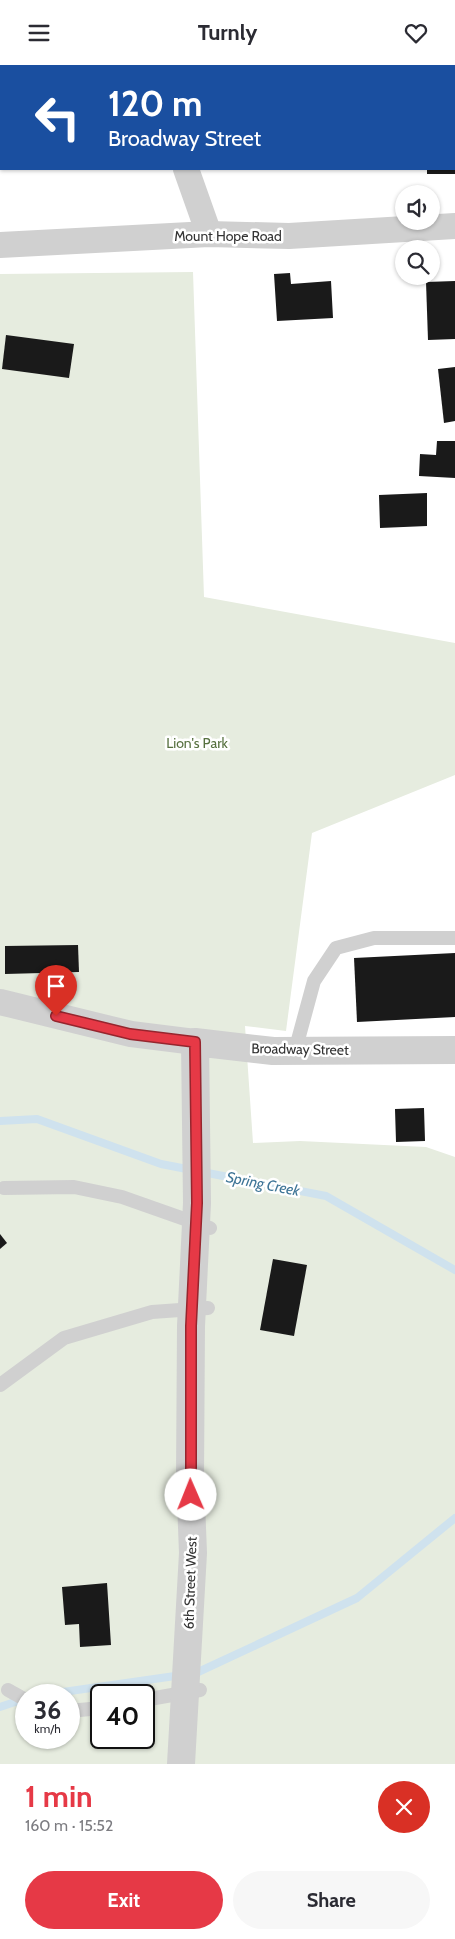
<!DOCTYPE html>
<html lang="en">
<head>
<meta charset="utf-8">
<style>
	body { margin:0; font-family:Cabin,sans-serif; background:#f7f7f7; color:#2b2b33; height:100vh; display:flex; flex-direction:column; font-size:19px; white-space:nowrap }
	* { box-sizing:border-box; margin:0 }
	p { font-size:16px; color:#7c7c81 }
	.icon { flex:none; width:28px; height:28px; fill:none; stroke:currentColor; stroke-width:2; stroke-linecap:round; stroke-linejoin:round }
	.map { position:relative; height:1699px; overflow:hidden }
	.side { display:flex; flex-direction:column; background:#fff; flex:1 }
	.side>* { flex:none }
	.guide { position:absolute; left:0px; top:0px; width:455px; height:105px; box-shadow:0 1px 4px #0004; background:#1a4fa0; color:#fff; overflow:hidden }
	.buttons { position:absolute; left:395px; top:120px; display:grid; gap:10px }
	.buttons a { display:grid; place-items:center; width:45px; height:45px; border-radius:50%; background:#fff; box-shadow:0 1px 4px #0004; font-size:25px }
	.speed { position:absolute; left:15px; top:1619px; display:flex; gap:10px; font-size:25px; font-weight:700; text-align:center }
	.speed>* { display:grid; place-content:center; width:65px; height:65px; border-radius:50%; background:#fff; box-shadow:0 1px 4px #0004; line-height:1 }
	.speed small { font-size:12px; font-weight:400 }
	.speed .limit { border:2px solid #111; border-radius:8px; background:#fff; color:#111 }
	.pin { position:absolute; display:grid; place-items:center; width:42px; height:42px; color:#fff; margin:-51px -21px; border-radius:50% 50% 50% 0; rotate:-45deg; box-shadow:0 0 5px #0007 }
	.pin .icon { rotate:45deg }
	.me { position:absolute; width:55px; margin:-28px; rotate:359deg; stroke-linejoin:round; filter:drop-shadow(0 0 4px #0008) }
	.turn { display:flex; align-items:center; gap:18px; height:105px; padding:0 25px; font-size:22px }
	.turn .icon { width:65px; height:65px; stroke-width:2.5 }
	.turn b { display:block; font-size:35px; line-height:42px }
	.round { display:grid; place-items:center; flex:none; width:52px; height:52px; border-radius:26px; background:#f7f7f7 }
	.headline { display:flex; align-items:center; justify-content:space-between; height:85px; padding:0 25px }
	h1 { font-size:30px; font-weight:700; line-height:38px; color:#e63946 }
	.button { display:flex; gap:10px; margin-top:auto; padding:10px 25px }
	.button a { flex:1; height:58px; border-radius:30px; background:#e63946; color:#fff; font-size:20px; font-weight:700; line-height:58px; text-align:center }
	.button a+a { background:#f7f7f7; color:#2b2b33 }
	header { display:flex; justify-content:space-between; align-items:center; height:65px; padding:0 25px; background:#fff; font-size:22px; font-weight:700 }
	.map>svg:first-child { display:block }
	.green { fill:#e6ecdf; fill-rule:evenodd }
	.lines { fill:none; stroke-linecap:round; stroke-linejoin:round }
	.stream { stroke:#cfe2ee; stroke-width:8 }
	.building { fill:#1a1a1a }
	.service { stroke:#d0d0d0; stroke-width:14 }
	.minor { stroke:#d0d0d0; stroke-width:26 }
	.tertiary { stroke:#d0d0d0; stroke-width:28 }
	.route-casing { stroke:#96252e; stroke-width:12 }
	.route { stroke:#e63946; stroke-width:9 }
	.labels { text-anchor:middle; stroke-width:5; stroke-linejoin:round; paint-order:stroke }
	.street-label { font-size:14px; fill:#333; stroke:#fff }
	.park-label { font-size:14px; fill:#56703f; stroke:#fff }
	.water-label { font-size:15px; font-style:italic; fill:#3f7597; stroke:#fff }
</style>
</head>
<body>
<header><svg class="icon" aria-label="menu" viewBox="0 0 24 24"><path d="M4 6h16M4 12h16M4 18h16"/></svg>Turnly<svg class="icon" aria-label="heart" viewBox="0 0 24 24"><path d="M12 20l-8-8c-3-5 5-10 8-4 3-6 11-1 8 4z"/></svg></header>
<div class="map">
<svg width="455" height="1699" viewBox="0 0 455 1699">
	<rect width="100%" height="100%" fill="#fff"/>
	<!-- green -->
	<path class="green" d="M193,207L204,532L455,578V710L312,768L286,966L245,961L253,1078L300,1076L426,1082L455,1092V1699H0V209ZM26,1630H69V1672H26ZM101,1630H144V1672H101Z"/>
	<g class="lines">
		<!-- stream -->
		<g class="stream">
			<path d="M0,1056L37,1054L161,1099L326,1131L455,1205"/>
			<path d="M42,1630L196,1608L357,1533L455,1453"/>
			<path d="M0,1642L24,1634"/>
		</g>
	</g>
	<!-- building -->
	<g class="building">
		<rect x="427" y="104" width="28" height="5"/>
		<path d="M290,208L291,219L331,216L333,253L277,256L274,209Z"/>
		<path d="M455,216V274L428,275L426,217Z"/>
		<path d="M6,270L74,279L69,313L2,304Z"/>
		<path d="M455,302V356L444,358L438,304Z"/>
		<path d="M437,376H455V413L419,411L420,389L436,390Z"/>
		<path d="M427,428V461L380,463L379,430Z"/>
		<path d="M78,880L79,907L5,909V881Z"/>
		<path d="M455,888V952L357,957L354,893Z"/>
		<path d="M424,1043L425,1076L396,1077L395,1044Z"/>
		<path d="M0,1169L7,1178L0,1184Z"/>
		<path d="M273,1194L307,1200L294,1271L260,1265Z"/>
		<path d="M107,1518L111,1580L80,1582L79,1559L65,1560L62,1522Z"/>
	</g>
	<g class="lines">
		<!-- service -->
		<g class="service">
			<path d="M295,986L314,916L336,883L374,873H455"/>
			<path d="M4,1123L74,1122L122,1132L210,1163"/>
			<path d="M0,1320L64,1273L152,1247L208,1243"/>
			<path d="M8,1625L26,1635"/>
			<path d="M144,1635L200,1625"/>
			<path d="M69,1646L101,1643"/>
		</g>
		<!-- minor -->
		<g class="minor">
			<path d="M178,0V1"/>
			<path d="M186,104L209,169"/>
			<path d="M0,180L209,169L289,171L455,161"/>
			<path d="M0,937L131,969L195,977"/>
		</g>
		<!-- tertiary -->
		<path class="tertiary" d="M181,1699L193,1488L190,1411L191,1261L197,1138L195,977L273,986L455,985"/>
	</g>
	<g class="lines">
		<!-- route casing -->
		<g class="route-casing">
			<path id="route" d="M56,951L130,969L195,977L197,1138L191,1261V1430"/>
		</g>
		<!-- route -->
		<use href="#route" class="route"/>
	</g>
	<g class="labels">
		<!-- street labels -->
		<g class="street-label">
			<text x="228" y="176">Mount Hope Road</text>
			<text transform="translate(300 984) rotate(1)" y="5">Broadway Street</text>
			<text transform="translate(190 1518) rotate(-88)" y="5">6th Street West</text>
		</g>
		<!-- park labels -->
		<g class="park-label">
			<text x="197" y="683">Lion's Park</text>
		</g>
		<!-- water labels -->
		<g class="water-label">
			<text transform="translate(263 1119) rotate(11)" y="5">Spring Creek</text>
		</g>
	</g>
</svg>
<div class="buttons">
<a><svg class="icon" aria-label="sound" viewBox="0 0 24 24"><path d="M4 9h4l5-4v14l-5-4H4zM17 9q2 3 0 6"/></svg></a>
<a><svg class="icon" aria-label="search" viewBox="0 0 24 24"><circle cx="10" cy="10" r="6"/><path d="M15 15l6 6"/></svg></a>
</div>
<div class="speed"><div>36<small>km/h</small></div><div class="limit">40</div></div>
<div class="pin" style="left:56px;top:951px;background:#d93025"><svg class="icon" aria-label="arrive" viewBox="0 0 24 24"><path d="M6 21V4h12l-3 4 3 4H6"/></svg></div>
<svg class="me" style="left:191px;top:1430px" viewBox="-20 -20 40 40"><circle r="19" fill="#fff"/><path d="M0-13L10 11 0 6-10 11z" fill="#e63946"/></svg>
<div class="guide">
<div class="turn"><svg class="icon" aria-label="left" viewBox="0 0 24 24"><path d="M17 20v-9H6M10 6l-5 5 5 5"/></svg><div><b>120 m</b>Broadway Street</div></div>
</div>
</div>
<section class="side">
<div class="headline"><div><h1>1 min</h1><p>160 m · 15:52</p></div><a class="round" style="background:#d93025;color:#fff"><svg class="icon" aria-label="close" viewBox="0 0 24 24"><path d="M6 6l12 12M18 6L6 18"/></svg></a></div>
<div class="button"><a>Exit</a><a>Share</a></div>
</section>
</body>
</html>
